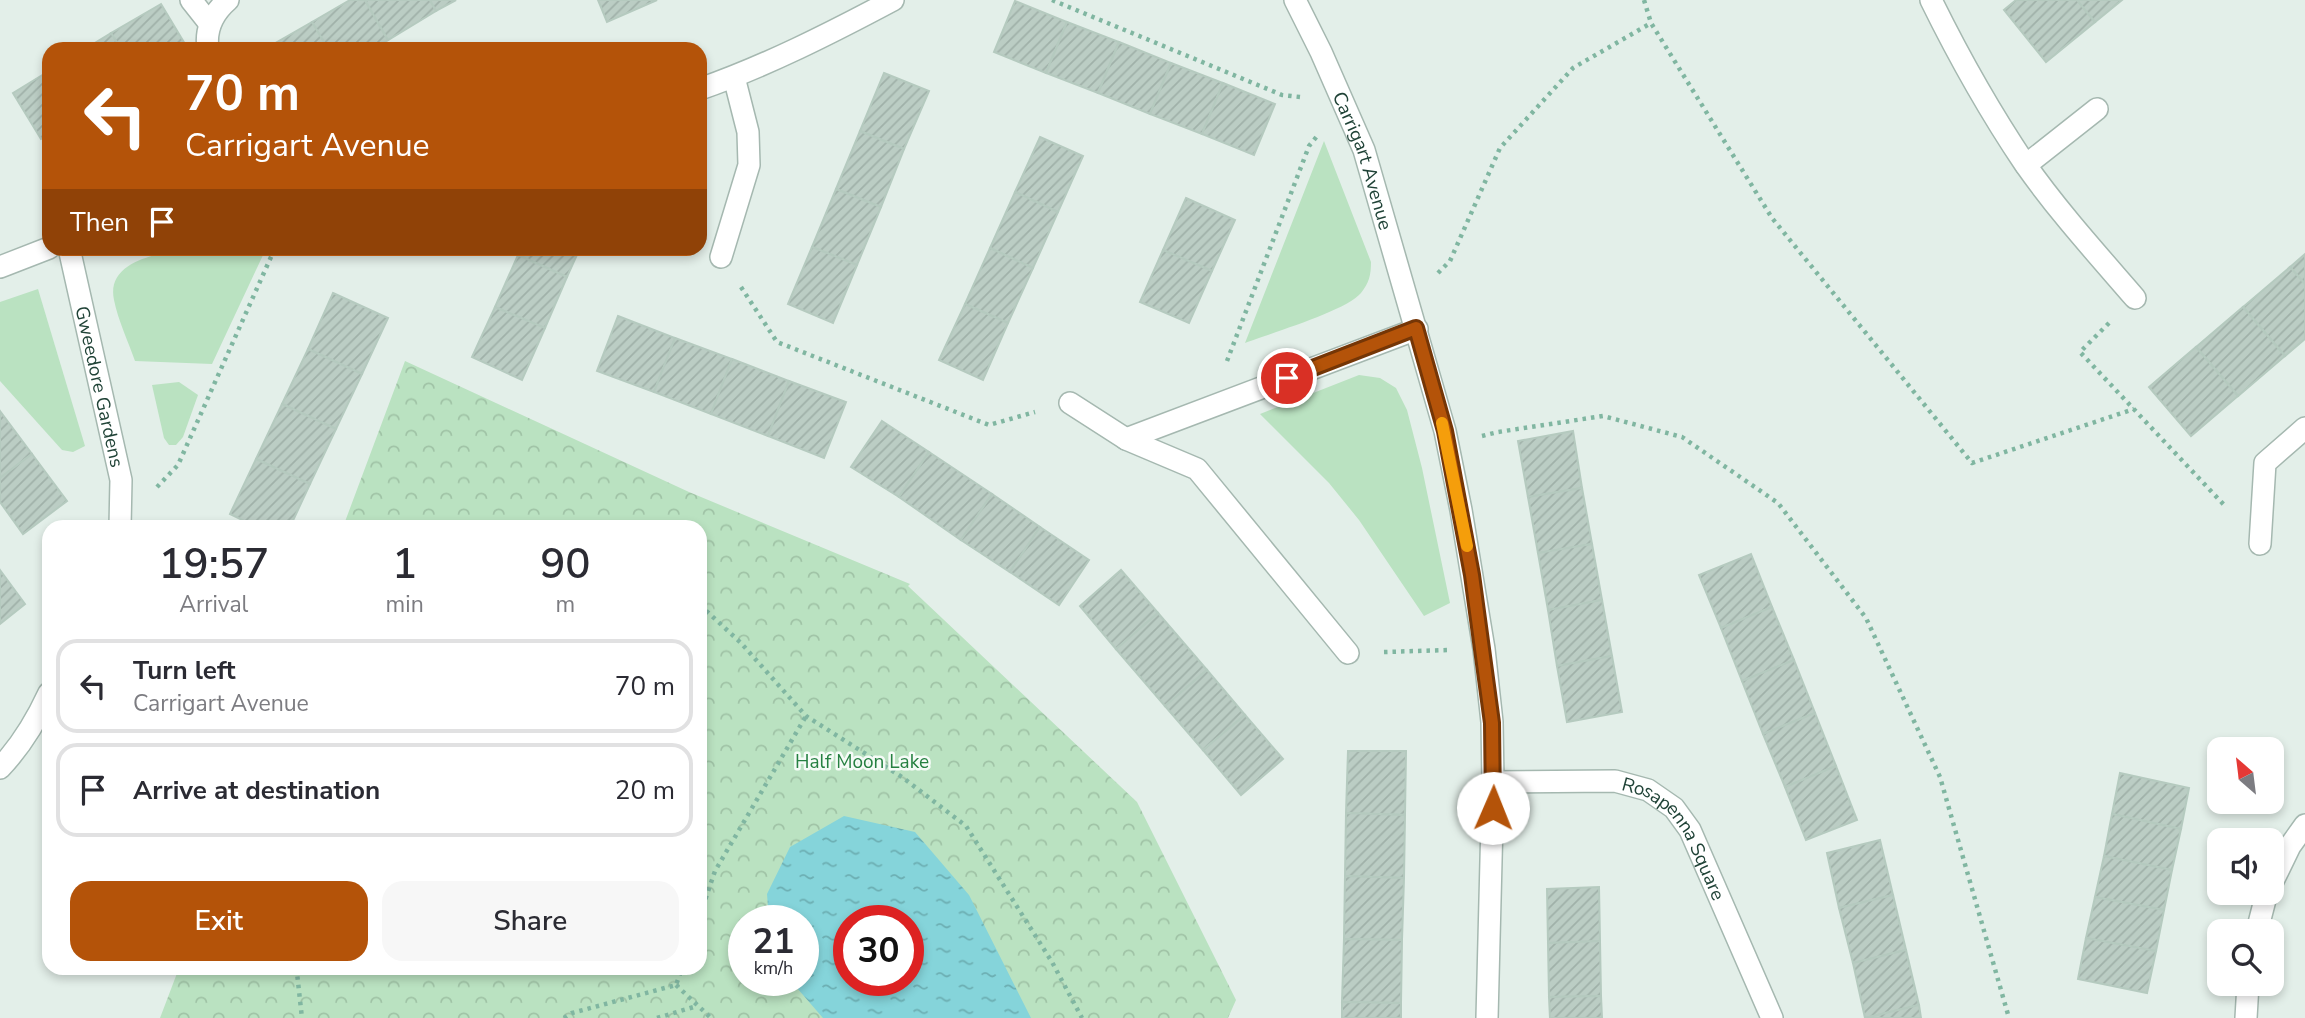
<!DOCTYPE html>
<html lang="en">
<head>
<meta charset="utf-8">
<style>
	body { margin:0; font-family:"Nunito Sans",sans-serif; background:#f7f7f7; color:#2b2b33; height:100vh; display:flex; flex-direction:column; font-size:26px; white-space:nowrap }
	* { box-sizing:border-box; margin:0 }
	p { font-size:23px; color:#7c7c81 }
	.icon { flex:none; width:38px; height:38px; fill:none; stroke:currentColor; stroke-width:2; stroke-linecap:round; stroke-linejoin:round }
	.map { position:relative; flex:1; overflow:hidden }
	.panel { position:absolute; left:42px; top:520px; width:665px; height:455px; display:flex; flex-direction:column; background:#fff; border-radius:21px; box-shadow:0 4px 10px #0003 }
	.panel>* { flex:none }
	.top-card { position:absolute; left:42px; top:42px; width:665px; height:214px; border-radius:21px; box-shadow:0 4px 10px #0003; background:#b45309; color:#fff; overflow:hidden }
	.needle { width:46px; rotate:332deg }
	.tools { position:absolute; left:2207px; top:737px; display:grid; gap:14px }
	.tools a { display:grid; place-items:center; width:77px; height:77px; border-radius:14px; background:#fff; box-shadow:0 4px 10px #0003; font-size:35px }
	.speed { position:absolute; left:728px; top:905px; display:flex; gap:14px; font-size:35px; font-weight:700; text-align:center }
	.speed>* { display:grid; place-content:center; width:91px; height:91px; border-radius:50%; background:#fff; box-shadow:0 4px 10px #0003; line-height:1 }
	.speed small { font-size:18px; font-weight:400 }
	.speed .limit { border:10px solid #d22; background:#fff; color:#111 }
	.pin { position:absolute; display:grid; place-items:center; width:60px; height:60px; color:#fff; margin:-30px; border:4px solid #fff; border-radius:50%; box-shadow:0 2px 7px #0007 }
	.me { position:absolute; width:77px; margin:-38px; rotate:1deg; stroke-linejoin:round; filter:drop-shadow(0 0 5px #0008) }
	.turn { display:flex; align-items:center; gap:24px; height:147px; padding:0 28px; font-size:32px }
	.turn .icon { width:91px; height:91px; stroke-width:2.5 }
	.turn b { display:block; font-size:49px; line-height:60px }
	.then { display:flex; align-items:center; height:66px; padding:0 28px; background:#0003; gap:14px; font-size:26px }
	.eta { display:flex; justify-content:space-evenly; align-items:center; height:119px; text-align:center }
	.eta b { font-size:42px; font-weight:600; line-height:49px }
	.action { display:flex; gap:14px; margin-top:auto; padding:14px 28px }
	.action a { flex:1; height:80px; border-radius:21px; background:#b45309; color:#fff; font-size:28px; font-weight:600; line-height:80px; text-align:center }
	.action a+a { background:#f7f7f7; color:#2b2b33 }
	ul { padding:0; list-style:none }
	li { display:flex; align-items:center; gap:21px; height:94px; margin:0 14px 10px; padding:0 14px; border:4px solid #e1e1e2; border-radius:21px }
	li div { flex:1 }
	li b { display:block; font-size:26px }
	li em { font-style:normal }
	.map>svg:first-child { display:block }
	.grass { fill:#bae2c1 }
	.park { fill:url(#park-crowns); fill-rule:evenodd }
	.water { fill:url(#water-ripples); fill-rule:evenodd }
	.building { fill:url(#building-hatch); stroke:#b5cabf; stroke-width:2 }
	.lines { fill:none; stroke-linecap:round; stroke-linejoin:round }
	.minor-casing { stroke:#a5b8b0; stroke-width:24 }
	.path { stroke:#80b6a1; stroke-width:4.5; stroke-dasharray:3.5 5; stroke-linecap:butt }
	.minor { stroke:#fff; stroke-width:21 }
	.route-casing { stroke:#753606; stroke-width:18 }
	.route { stroke:#b45309; stroke-width:12 }
	.slow { stroke:#f59e0b; stroke-width:12 }
	.labels { text-anchor:middle; stroke-width:5; stroke-linejoin:round; paint-order:stroke }
	.street-label { font-size:19px; fill:#204337; stroke:#f5fbf7 }
	.park-label { font-size:19px; fill:#258041; stroke:#f5fbf7 }
</style>
</head>
<body>
<div class="map">
<svg width="2305" height="1018" viewBox="0 0 2305 1018">
	<defs>
		<pattern id="park-crowns" width="20" height="18" patternUnits="userSpaceOnUse" patternTransform="scale(1.75)"><rect width="20" height="18" fill="#bae2c1"/><path d="M2 6a3 3 0 1 1 6 0M12 15a3 3 0 1 1 6 0" fill="none" stroke="#a0c3a6"/></pattern>
		<pattern id="water-ripples" width="26" height="14" patternUnits="userSpaceOnUse" patternTransform="scale(1.75)"><rect width="26" height="14" fill="#85d4da"/><path d="M2 4q2-2 4 0t4 0M15 11q2-2 4 0t4 0" fill="none" stroke="#6caeb2"/></pattern>
		<pattern id="building-hatch" width="6" height="6" patternUnits="userSpaceOnUse" patternTransform="scale(1.75)"><rect width="6" height="6" fill="#bbcdc4"/><path d="M-1 1l2-2M0 6l6-6M5 7l2-2" fill="none" stroke="#a0b1a9"/></pattern>
	</defs>
	<rect width="100%" height="100%" fill="#e3efe9"/>
	<!-- grass -->
	<g class="grass">
		<path d="M1324,141L1371,262C1371,275 1369,283 1361,293C1346,311 1271,333 1245,343Z"/>
		<path d="M195,248L262,249L264,253L212,364L135,361C128,341 118,320 114,300C105,258 167,252 195,248Z"/>
		<path d="M38,289L85,446L73,452L62,450L0,381V302Z"/>
		<path d="M1359,375L1380,378L1396,388L1407,410L1422,468L1450,603L1424,616L1359,520L1329,483L1260,414Z"/>
		<path d="M179,382L198,395L183,437L176,445H169L164,438L152,385Z"/>
	</g>
	<!-- park -->
	<path class="park" d="M405,361L689,492L910,584L908,586L1137,802L1236,1000L1228,1018H160L179,968H700V527H343ZM744,920H803V980H744ZM849,920H908V980H849Z"/>
	<!-- water -->
	<path class="water" d="M844,816L915,832L969,895L1031,1018H823L790,980H803V920H769L767,894L790,847ZM849,920H908V980H849Z"/>
	<!-- building -->
	<g class="building">
		<path d="M350,0H365L388,40L372,49H328L312,22Z"/>
		<path d="M365,0H430L436,11L388,40Z"/>
		<path d="M430,0H456L436,11Z"/>
		<path d="M598,0H657L607,22Z"/>
		<path d="M2016,0H2077L2095,22L2046,62L2004,10Z"/>
		<path d="M2077,0H2122L2095,22Z"/>
		<path d="M1015,1L1067,22L1046,73L994,52Z"/>
		<path d="M161,4L188,49H121L111,33Z"/>
		<path d="M312,22L328,49H265Z"/>
		<path d="M1067,22L1119,42L1098,93L1046,73Z"/>
		<path d="M111,33L121,49H85Z"/>
		<path d="M1119,42L1171,63L1150,114L1098,93Z"/>
		<path d="M1171,63L1223,83L1202,134L1150,114Z"/>
		<path d="M49,71V135L41,139L13,93Z"/>
		<path d="M884,73L929,91L904,149L860,131Z"/>
		<path d="M1223,83L1275,104L1254,155L1202,134Z"/>
		<path d="M860,131L904,149L881,207L836,189Z"/>
		<path d="M1040,137L1083,156L1058,212L1015,192Z"/>
		<path d="M836,189L881,207L857,265L812,247Z"/>
		<path d="M1015,192L1058,212L1033,268L990,248Z"/>
		<path d="M1186,198L1235,220L1212,271L1163,250Z"/>
		<path d="M812,247L857,265L833,323L788,304Z"/>
		<path d="M521,248H580L567,277L518,255Z"/>
		<path d="M990,248L1033,268L1008,323L965,304Z"/>
		<path d="M1163,250L1212,271L1189,323L1140,302Z"/>
		<path d="M2305,254V284L2290,267Z"/>
		<path d="M518,255L567,277L545,328L495,307Z"/>
		<path d="M2290,267L2305,284V339L2285,356L2243,307Z"/>
		<path d="M333,293L388,318L362,374L308,349Z"/>
		<path d="M965,304L1008,323L983,380L939,360Z"/>
		<path d="M495,307L545,328L522,380L472,357Z"/>
		<path d="M2243,307L2285,356L2238,396L2196,347Z"/>
		<path d="M618,316L675,338L654,392L597,371Z"/>
		<path d="M675,338L732,359L711,414L654,392Z"/>
		<path d="M2196,347L2238,396L2191,436L2149,387Z"/>
		<path d="M308,349L362,374L336,429L282,404Z"/>
		<path d="M732,359L789,381L768,436L711,414Z"/>
		<path d="M789,381L846,402L824,458L768,436Z"/>
		<path d="M282,404L336,429L310,484L256,459Z"/>
		<path d="M0,411L32,454L0,478Z"/>
		<path d="M882,421L929,452L899,497L851,467Z"/>
		<path d="M1573,431L1582,488L1528,497L1518,441Z"/>
		<path d="M929,452L992,494L961,540L899,497Z"/>
		<path d="M32,454L67,501L23,534L0,502V478Z"/>
		<path d="M256,459L310,484L290,527H257L230,514Z"/>
		<path d="M1582,488L1592,544L1538,553L1528,497Z"/>
		<path d="M992,494L1040,527L1010,572L961,540Z"/>
		<path d="M1040,527L1089,560L1059,605L1010,572Z"/>
		<path d="M1592,544L1602,600L1548,610L1538,553Z"/>
		<path d="M1751,554L1772,607L1721,628L1699,575Z"/>
		<path d="M0,570L25,604L0,624Z"/>
		<path d="M1121,570L1158,613L1116,649L1080,606Z"/>
		<path d="M1602,600L1612,656L1557,666L1548,610Z"/>
		<path d="M1772,607L1794,660L1742,681L1721,628Z"/>
		<path d="M1158,613L1207,670L1165,706L1116,649Z"/>
		<path d="M1612,656L1622,712L1567,722L1557,666Z"/>
		<path d="M1794,660L1815,713L1763,734L1742,681Z"/>
		<path d="M1207,670L1245,715L1203,750L1165,706Z"/>
		<path d="M1815,713L1836,766L1785,787L1763,734Z"/>
		<path d="M1245,715L1283,759L1241,795L1203,750Z"/>
		<path d="M1348,751H1406L1405,815L1346,813Z"/>
		<path d="M1836,766L1857,820L1806,840L1785,787Z"/>
		<path d="M2120,773L2189,788L2181,829L2112,814Z"/>
		<path d="M1346,813L1405,815L1404,878L1345,876Z"/>
		<path d="M2112,814L2181,829L2172,870L2104,856Z"/>
		<path d="M1880,840L1893,895L1839,908L1827,853Z"/>
		<path d="M2104,856L2172,870L2164,910L2095,897Z"/>
		<path d="M1345,876L1404,878L1402,940L1344,939Z"/>
		<path d="M1599,887L1600,941L1548,943L1547,889Z"/>
		<path d="M1893,895L1906,950L1853,963L1839,908Z"/>
		<path d="M2095,897L2164,910L2156,951L2086,938Z"/>
		<path d="M2086,938L2156,951L2147,993L2078,979Z"/>
		<path d="M1344,939L1402,940L1401,1003L1342,1002Z"/>
		<path d="M1600,941L1601,996L1549,997L1548,943Z"/>
		<path d="M1906,950L1919,1005L1865,1018L1853,963Z"/>
		<path d="M1601,996L1602,1018H1550L1549,997Z"/>
		<path d="M1342,1002L1401,1003V1018H1342Z"/>
		<path d="M1919,1005L1921,1018H1865Z"/>
	</g>
	<g class="lines">
		<!-- minor casing -->
		<g class="minor-casing">
			<g id="minor">
				<path d="M191,0L210,24"/>
				<path id="s1" d="M1295,0L1321,52L1364,150L1445,431L1461,510L1484,649L1492,722L1493,782L1487,1018"/>
				<path d="M1931,0C1959,57 1990,112 2025,164C2058,211 2097,254 2135,298"/>
				<path d="M208,49C205,29 213,13 228,0"/>
				<path d="M700,89C766,66 831,33 893,0"/>
				<path d="M2026,165L2097,109"/>
				<path id="s2" d="M69,248L121,480L120,527"/>
				<path d="M721,257L749,165L748,132L734,77"/>
				<path d="M0,267L49,248"/>
				<path d="M1070,403L1126,439L1197,469L1348,653"/>
				<path d="M1126,439L1417,329"/>
				<path d="M2260,544L2265,463L2305,428"/>
				<path d="M0,768C20,747 37,719 49,693"/>
				<path id="s3" d="M1493,782L1615,781L1648,790L1674,808L1690,830L1772,1018"/>
				<path d="M2272,883L2290,846L2305,825"/>
				<path d="M2257,931L2267,892"/>
				<path d="M2246,1018L2248,984"/>
			</g>
		</g>
		<!-- path -->
		<g class="path">
			<path d="M1052,0L1282,95L1300,97"/>
			<path d="M1644,0L1651,23L1772,218L1972,463L2134,409"/>
			<path d="M1438,273L1450,261L1500,148L1573,68L1651,23"/>
			<path d="M741,287L777,342L989,425L1035,412"/>
			<path d="M2109,323L2080,352L2226,507"/>
			<path d="M1227,361L1309,146L1318,135"/>
			<path d="M1482,436L1498,432L1603,416L1682,437L1778,503L1866,618L1940,777L2009,1018"/>
			<path d="M157,487L178,465L275,248"/>
			<path d="M700,605L741,643L806,716L902,777L966,826L1052,962L1082,1018"/>
			<path d="M1384,652L1449,650"/>
			<path d="M700,915L715,871L806,716"/>
			<path d="M298,968L297,973L302,1018"/>
			<path d="M676,985L711,1018"/>
			<path d="M564,1018L572,1013L676,985L682,968"/>
			<path d="M657,1018L697,1006"/>
		</g>
		<!-- minor -->
		<use href="#minor" class="minor"/>
	</g>
	<g class="lines">
		<!-- route casing -->
		<g class="route-casing">
			<path id="route" d="M1287,378L1416,328L1445,431L1472,575L1492,723L1493,808"/>
		</g>
		<!-- route -->
		<use href="#route" class="route"/>
		<!-- slow -->
		<path class="slow" d="M1442,423L1467,546"/>
	</g>
	<g class="labels">
		<!-- street labels -->
		<g class="street-label">
			<text dy="7" stroke="none"><textPath href="#s1" startOffset="175">Carrigart Avenue</textPath></text>
			<text dy="7" stroke="none"><textPath href="#s2" startOffset="142">Gweedore Gardens</textPath></text>
			<text dy="7" stroke="none"><textPath href="#s3" startOffset="210">Rosapenna Square</textPath></text>
		</g>
		<!-- park labels -->
		<g class="park-label">
			<text x="862" y="768">Half Moon Lake</text>
		</g>
	</g>
</svg>
<div class="tools">
<a><svg class="needle" viewBox="-14 -14 28 28"><path d="M0-13l5 13h-10z" fill="#e53935"/><path d="M0 13l5-13h-10z" fill="#7c7c81"/></svg></a>
<a><svg class="icon" aria-label="sound" viewBox="0 0 24 24"><path d="M4 9h4l5-4v14l-5-4H4zM17 9q2 3 0 6"/></svg></a>
<a><svg class="icon" aria-label="search" viewBox="0 0 24 24"><circle cx="10" cy="10" r="6"/><path d="M15 15l6 6"/></svg></a>
</div>
<div class="speed"><div>21<small>km/h</small></div><div class="limit">30</div></div>
<div class="pin" style="left:1287px;top:378px;background:#d93025"><svg class="icon" aria-label="arrive" viewBox="0 0 24 24"><path d="M6 21V4h12l-3 4 3 4H6"/></svg></div>
<svg class="me" style="left:1493px;top:808px" viewBox="-20 -20 40 40"><circle r="19" fill="#fff"/><path d="M0-13L10 11 0 6-10 11z" fill="#b45309"/></svg>
<div class="top-card">
<div class="turn"><svg class="icon" aria-label="left" viewBox="0 0 24 24"><path d="M17 20v-9H6M10 6l-5 5 5 5"/></svg><div><b>70 m</b>Carrigart Avenue</div></div>
<div class="then">Then<svg class="icon" aria-label="arrive" viewBox="0 0 24 24"><path d="M6 21V4h12l-3 4 3 4H6"/></svg></div>
</div>
<section class="panel">
<div class="eta">
<div><b>19:57</b><p>Arrival</p></div>
<div><b>1</b><p>min</p></div>
<div><b>90</b><p>m</p></div>
</div>
<ul>
<li><svg class="icon" aria-label="left" viewBox="0 0 24 24"><path d="M17 20v-9H6M10 6l-5 5 5 5"/></svg><div><b>Turn left</b><p>Carrigart Avenue</p></div><em>70 m</em></li>
<li><svg class="icon" aria-label="arrive" viewBox="0 0 24 24"><path d="M6 21V4h12l-3 4 3 4H6"/></svg><div><b>Arrive at destination</b></div><em>20 m</em></li>
</ul>
<div class="action"><a>Exit</a><a>Share</a></div>
</section>
</div>
</body>
</html>
